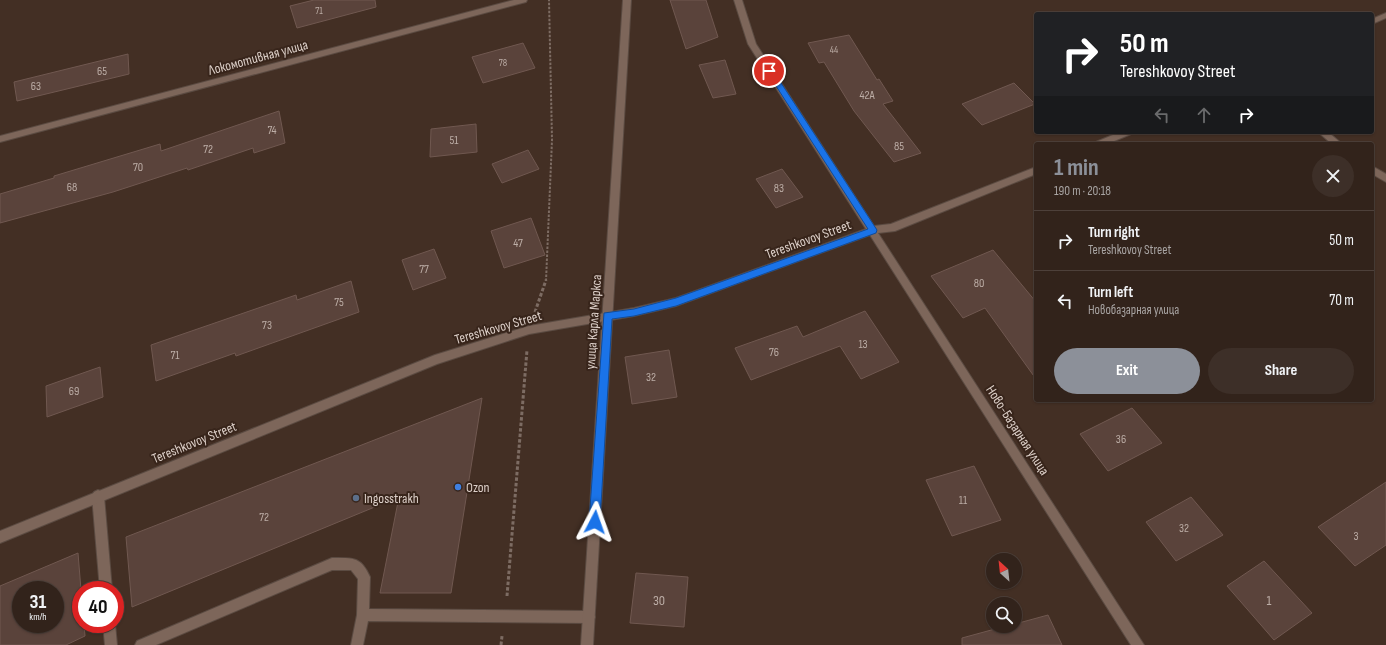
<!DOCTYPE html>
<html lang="en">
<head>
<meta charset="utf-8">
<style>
	body { margin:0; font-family:"Sofia Sans Condensed",sans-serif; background:#3d2f28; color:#f1f3f6; height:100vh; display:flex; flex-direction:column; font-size:15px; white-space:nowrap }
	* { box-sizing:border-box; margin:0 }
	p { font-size:13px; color:#a8a4a3 }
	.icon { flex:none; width:22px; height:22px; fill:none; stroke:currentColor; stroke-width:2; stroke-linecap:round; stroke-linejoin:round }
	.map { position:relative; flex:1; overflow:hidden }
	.sheet { position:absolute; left:1034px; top:142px; width:340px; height:260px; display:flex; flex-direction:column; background:#32231b; border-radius:4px; box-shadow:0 1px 3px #0004,0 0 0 1px #4d403a }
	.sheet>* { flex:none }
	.top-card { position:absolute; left:1034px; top:12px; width:340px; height:122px; border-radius:4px; box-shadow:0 1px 3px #0004,0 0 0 1px #4d403a; background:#202124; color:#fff; overflow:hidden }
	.needle { width:26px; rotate:333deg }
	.buttons { position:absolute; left:986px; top:553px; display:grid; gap:8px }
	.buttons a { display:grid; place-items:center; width:36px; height:36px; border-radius:50%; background:#32231b; box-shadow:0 1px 3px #0004,0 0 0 1px #4d403a; font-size:20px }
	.speed { position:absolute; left:12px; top:581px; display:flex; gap:8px; font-size:20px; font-weight:700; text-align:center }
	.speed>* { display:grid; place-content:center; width:52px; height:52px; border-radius:50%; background:#32231b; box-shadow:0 1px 3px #0004,0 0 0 1px #4d403a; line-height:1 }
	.speed small { font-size:10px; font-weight:400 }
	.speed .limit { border:6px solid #d22; background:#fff; color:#111 }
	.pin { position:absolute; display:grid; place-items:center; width:34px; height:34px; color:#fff; margin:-17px; border:2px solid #fff; border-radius:50%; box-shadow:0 1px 4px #0007 }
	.me { position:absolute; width:44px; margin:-22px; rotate:4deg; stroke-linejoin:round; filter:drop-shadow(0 0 3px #0008) }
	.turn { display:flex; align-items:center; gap:14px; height:84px; padding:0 20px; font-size:18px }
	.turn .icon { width:52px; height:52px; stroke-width:2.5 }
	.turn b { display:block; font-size:28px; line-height:34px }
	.lanes { display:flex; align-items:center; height:38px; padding:0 20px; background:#0003; justify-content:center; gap:20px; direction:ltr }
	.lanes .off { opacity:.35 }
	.round { display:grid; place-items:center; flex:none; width:42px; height:42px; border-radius:21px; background:#3d2f28 }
	.overview { display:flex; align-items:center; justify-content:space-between; height:68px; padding:0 20px }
	h1 { font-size:24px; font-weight:700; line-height:30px; color:#8c9099 }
	.button { display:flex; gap:8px; margin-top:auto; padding:8px 20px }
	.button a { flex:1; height:46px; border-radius:24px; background:#8c9099; color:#fff; font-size:16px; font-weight:700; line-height:46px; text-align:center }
	.button a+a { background:#3d2f28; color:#f1f3f6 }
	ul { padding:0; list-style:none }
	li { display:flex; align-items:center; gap:12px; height:60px; padding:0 20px; border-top:1px solid #4d403a }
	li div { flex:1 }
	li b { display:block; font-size:15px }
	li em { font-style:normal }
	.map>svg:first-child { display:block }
	.building { fill:#5a433b; stroke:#705850; fill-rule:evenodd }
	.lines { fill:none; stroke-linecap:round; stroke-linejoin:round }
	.service-casing { stroke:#5b4b42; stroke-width:2 }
	.minor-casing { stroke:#5b4b42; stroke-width:2 }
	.tertiary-casing { stroke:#5b4b42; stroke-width:2 }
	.path-far1 { stroke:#7d6c63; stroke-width:2; stroke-dasharray:2.5 1.5; stroke-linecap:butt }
	.path { stroke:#7d6c63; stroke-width:3; stroke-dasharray:3.5 2; stroke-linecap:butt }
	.service { fill:#7d665a; fill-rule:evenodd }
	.minor { fill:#7d665a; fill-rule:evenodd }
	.tertiary { fill:#7d665a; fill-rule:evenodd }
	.route { fill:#1a73e8; stroke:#114b97 }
	.shop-dot { fill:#3f7fe0; stroke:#38251b; stroke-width:1.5 }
	.service-dot { fill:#5c6f8a; stroke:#38251b; stroke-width:1.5 }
	.labels { text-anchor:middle; stroke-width:4; stroke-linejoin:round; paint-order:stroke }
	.far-number-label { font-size:10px; fill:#bcada6 }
	.number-label { font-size:12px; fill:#bcada6 }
	.street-label { font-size:14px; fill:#ddd0c9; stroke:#38251b }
	.poi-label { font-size:14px; fill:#ddd0c9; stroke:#38251b; text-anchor:start }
	.near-number-label { font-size:14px; fill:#bcada6 }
</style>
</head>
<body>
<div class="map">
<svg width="1386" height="645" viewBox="0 0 1386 645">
	<rect width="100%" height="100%" fill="#432f24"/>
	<!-- building -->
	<g class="building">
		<path d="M314,0H375L376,7L297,28L290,6Z"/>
		<path d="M670,0H706L718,37L686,49Z"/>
		<path d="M849,35L877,80L879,79L893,101L883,104L921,153L894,162L854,111L824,62L819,63L808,43Z"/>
		<path d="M523,43L535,68L483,83L472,57Z"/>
		<path d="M128,54L129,74L17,101L14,82Z"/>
		<path d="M725,60L736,94L713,98L699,65Z"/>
		<path d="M1014,83L1035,104L982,125L962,104Z"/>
		<path d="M279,111L285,143L254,153L253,148L188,170L187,168L113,192L0,223V194L54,178V176L160,144L161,151Z"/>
		<path d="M476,124L477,152L430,157L431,129Z"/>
		<path d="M528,150L539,169L502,183L492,164Z"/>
		<path d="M782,169L803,197L776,208L756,179Z"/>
		<path d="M531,218L545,255L504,268L491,231Z"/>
		<path d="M434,249L446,278L413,290L402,260Z"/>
		<path d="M993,250L1036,302V379L985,308L963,318L931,276Z"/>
		<path d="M351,281L359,312L236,356L235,353L156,381L151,345L296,295L297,300Z"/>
		<path d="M865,311L899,362L861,379L840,346L751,380L735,348L797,326L803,337Z"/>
		<path d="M669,350L677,397L632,404L625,357Z"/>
		<path d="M100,367L103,397L47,417L46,386Z"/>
		<path d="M482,398L451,593H380L399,497L132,607L126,537Z"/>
		<path d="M1132,408L1162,443L1108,471L1080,434Z"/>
		<path d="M974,466L1001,520L952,536L926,480Z"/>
		<path d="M1386,482V545L1355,566L1318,527Z"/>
		<path d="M1191,497L1223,535L1176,561L1146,522Z"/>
		<path d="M78,553L81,590V624H84L85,636L66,645H0V586ZM21,590H55V624H21Z"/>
		<path d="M1264,561L1312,613L1274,640L1227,586Z"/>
		<path d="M636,573L688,577L684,627L630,623Z"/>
		<path d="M1048,615L1062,645H962V638L1006,626H1015V624Z"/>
	</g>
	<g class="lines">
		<!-- service casing -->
		<g class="service-casing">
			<g id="service">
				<path d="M98,490L102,492L104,496L112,590H100L92,496L94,492Z"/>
				<path d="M332,558C352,558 361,556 370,577L369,609L589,611L593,613L595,617L593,621L589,623L368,621L363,645H351L357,615L358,579L351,570H332L156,645H135L137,641Z"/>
				<path d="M103,624H115L117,645H105Z"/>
			</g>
		</g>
		<!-- minor casing -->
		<g class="minor-casing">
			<g id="minor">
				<path d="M514,0H527L526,2L0,142V136Z"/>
				<path d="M734,0H742L756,44L874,226L891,224L1036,167V174L895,231L878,233L1144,645H1131L870,235L676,306L634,316L529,334L437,364L0,543V531L435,355L529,326L634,308L676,298L866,229L748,44Z"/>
				<path d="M1386,13V18L1372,24V19Z"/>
				<path d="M1120,132H1132L1131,134L1107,144H1095L1096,142Z"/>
				<path d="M1318,132H1328L1342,144H1332Z"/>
				<path d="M1372,166L1386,174V182L1372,174Z"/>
			</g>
		</g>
		<!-- tertiary casing -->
		<g class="tertiary-casing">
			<path id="tertiary" d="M623,0H631L593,645H581Z"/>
		</g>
		<!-- path-far1 -->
		<path class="path-far1" d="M546,281L552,140L549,0"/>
		<!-- path -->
		<g class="path">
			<path d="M535,312L546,280"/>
			<path d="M507,596L527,350"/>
			<path d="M501,645L502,636"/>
		</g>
		<!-- service -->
		<use href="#service" class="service"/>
		<!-- minor -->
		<use href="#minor" class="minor"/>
		<!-- tertiary -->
		<use href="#tertiary" class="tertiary"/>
	</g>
	<!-- route -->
	<path class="route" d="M769,68L772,69L877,230L876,233L676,306L634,316L612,319L600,522L598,526L595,527L591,526L589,522L604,313L634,309L676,298L868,229L767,72V69Z"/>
	<!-- markers -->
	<circle class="shop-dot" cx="458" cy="487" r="4"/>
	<circle class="service-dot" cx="356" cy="498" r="4"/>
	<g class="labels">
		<!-- far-number labels -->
		<g class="far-number-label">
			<text x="319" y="14">71</text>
			<text x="834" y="53">44</text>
			<text x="503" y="66">78</text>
		</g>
		<!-- number labels -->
		<g class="number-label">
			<text x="102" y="75">65</text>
			<text x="36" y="90">63</text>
			<text x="867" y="99">42А</text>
			<text x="272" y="134">74</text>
			<text x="454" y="144">51</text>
			<text x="899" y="150">85</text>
			<text x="208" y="153">72</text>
			<text x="138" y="171">70</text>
			<text x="72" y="191">68</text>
			<text x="779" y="192">83</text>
			<text x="518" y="247">47</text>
			<text x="424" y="273">77</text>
			<text x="979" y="287">80</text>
			<text x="339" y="306">75</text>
			<text x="267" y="329">73</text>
			<text x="863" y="348">13</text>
			<text x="774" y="356">76</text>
			<text x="175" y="359">71</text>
			<text x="651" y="381">32</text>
			<text x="74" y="395">69</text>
			<text x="1121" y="443">36</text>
			<text x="963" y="504">11</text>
			<text x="264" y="521">72</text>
			<text x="1184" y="532">32</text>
			<text x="1356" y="540">3</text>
		</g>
		<!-- street labels -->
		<g class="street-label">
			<text transform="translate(258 57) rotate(-15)" y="5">Локомотивная улица</text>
			<text transform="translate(808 239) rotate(-20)" y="5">Tereshkovoy Street</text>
			<text transform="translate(593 322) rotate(-86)" y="5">улица Карла Маркса</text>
			<text transform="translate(498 327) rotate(-16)" y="5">Tereshkovoy Street</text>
			<text transform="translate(1018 430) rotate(57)" y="5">Ново-Базарная улица</text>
			<text transform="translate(194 442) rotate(-22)" y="5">Tereshkovoy Street</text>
		</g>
		<!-- poi labels -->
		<g class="poi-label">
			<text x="466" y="492">Ozon</text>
			<text x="364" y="503">Ingosstrakh</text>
		</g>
		<!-- near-number labels -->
		<g class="near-number-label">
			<text x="659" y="605">30</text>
			<text x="1269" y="605">1</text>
		</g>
	</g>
</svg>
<div class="buttons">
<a><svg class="needle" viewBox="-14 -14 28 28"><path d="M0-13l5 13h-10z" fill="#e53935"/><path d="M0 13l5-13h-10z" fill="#a8a4a3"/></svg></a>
<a><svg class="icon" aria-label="search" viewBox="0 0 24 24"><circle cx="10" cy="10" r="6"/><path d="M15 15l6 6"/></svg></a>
</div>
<div class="speed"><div>31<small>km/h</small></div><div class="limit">40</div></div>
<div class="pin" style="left:769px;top:71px;background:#d93025"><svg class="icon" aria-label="arrive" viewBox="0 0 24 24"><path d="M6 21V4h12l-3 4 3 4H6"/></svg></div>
<svg class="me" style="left:595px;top:522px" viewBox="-20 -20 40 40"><path d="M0-17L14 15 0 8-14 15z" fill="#1a73e8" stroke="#fff" stroke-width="4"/></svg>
<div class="top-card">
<div class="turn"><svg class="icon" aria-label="right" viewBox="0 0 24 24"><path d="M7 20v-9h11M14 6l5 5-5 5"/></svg><div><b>50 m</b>Tereshkovoy Street</div></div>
<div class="lanes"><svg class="icon off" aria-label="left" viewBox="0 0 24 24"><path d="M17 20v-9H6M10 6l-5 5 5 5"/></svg><svg class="icon off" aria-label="ahead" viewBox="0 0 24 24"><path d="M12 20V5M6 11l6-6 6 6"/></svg><svg class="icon" aria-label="right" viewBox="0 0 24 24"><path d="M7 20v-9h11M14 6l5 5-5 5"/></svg></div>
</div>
<section class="sheet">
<div class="overview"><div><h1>1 min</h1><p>190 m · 20:18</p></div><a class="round"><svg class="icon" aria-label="close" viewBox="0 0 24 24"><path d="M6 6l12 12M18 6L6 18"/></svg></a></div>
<ul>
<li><svg class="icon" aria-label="right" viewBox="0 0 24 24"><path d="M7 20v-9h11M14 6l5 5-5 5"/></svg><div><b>Turn right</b><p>Tereshkovoy Street</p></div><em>50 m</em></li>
<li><svg class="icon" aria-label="left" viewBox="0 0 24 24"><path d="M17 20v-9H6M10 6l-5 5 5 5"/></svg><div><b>Turn left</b><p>Новобазарная улица</p></div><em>70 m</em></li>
</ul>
<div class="button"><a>Exit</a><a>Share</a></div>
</section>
</div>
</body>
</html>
